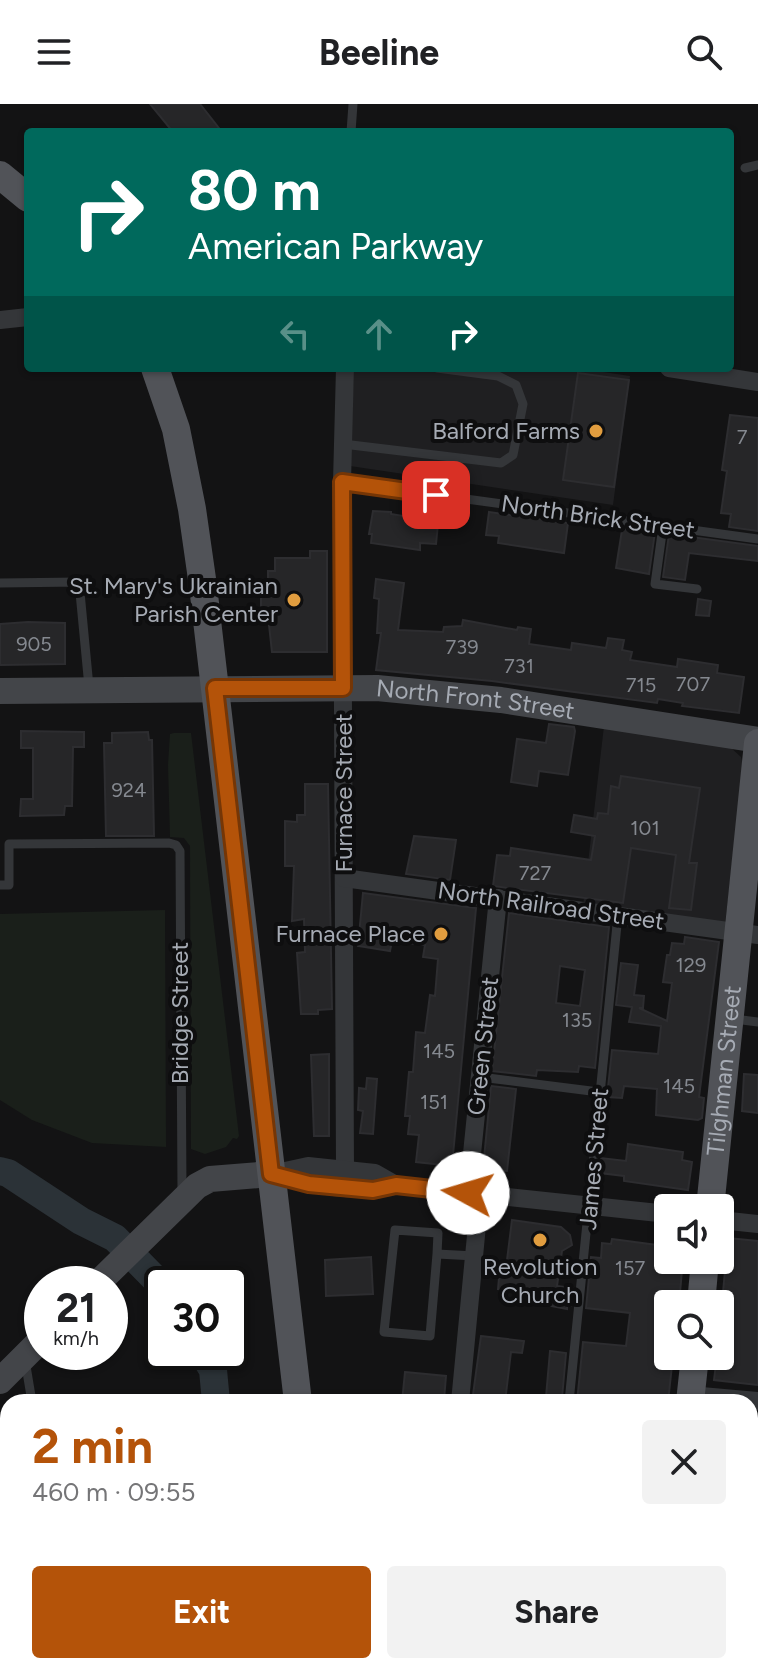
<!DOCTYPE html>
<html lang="en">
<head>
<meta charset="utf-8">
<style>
	body { margin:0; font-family:Figtree,sans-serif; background:#f2f2f2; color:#202124; height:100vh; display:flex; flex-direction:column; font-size:30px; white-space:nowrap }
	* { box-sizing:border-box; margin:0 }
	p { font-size:26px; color:#757577 }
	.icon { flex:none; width:44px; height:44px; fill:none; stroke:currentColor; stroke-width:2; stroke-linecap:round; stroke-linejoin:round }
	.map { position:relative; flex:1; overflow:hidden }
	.side { position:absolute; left:0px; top:1290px; width:758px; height:280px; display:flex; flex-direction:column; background:#fff; border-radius:24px 24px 0 0; box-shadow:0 2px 6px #0004 }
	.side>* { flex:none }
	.banner { position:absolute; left:24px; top:24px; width:710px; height:244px; border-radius:8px; box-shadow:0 2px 6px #0004; background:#00695c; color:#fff; overflow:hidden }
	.controls { position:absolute; left:654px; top:1090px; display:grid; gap:16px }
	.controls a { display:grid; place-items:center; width:80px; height:80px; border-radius:8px; background:#fff; box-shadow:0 2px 6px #0004; font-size:40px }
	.speed { position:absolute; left:24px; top:1162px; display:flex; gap:16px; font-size:40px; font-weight:700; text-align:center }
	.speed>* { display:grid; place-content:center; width:104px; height:104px; border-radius:50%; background:#fff; box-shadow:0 2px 6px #0004; line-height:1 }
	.speed small { font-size:20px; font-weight:400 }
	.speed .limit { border:4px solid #111; border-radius:12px; background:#fff; color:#111 }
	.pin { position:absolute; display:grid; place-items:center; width:68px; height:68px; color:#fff; margin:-34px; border-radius:16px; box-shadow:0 4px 12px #0006 }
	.me { position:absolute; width:88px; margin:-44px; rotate:276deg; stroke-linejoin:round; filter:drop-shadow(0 0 6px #0008) }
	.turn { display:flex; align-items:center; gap:28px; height:168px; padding:0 32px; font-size:36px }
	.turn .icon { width:104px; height:104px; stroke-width:2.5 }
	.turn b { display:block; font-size:56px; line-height:68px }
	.lanes { display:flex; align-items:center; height:76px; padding:0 32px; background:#0003; justify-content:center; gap:40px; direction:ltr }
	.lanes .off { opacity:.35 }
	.round { display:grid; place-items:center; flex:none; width:84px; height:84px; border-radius:8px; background:#f2f2f2 }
	.summary { display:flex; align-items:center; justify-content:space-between; height:136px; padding:0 32px }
	h1 { font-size:48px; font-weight:700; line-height:60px; color:#b45309 }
	.action { display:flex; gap:16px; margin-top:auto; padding:16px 32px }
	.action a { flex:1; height:92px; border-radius:8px; background:#b45309; color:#fff; font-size:32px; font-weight:700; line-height:92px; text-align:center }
	.action a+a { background:#f2f2f2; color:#202124 }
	header { display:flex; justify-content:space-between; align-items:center; height:104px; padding:0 32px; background:#fff; font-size:36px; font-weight:700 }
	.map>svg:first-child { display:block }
	.built { fill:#1f1f21 }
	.green { fill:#1a1f1a }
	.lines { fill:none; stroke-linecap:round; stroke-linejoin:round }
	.river { stroke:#2b3237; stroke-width:28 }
	.building { fill:#262628; stroke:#2d2d30; stroke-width:2; fill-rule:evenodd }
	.lane { stroke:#343639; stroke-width:9 }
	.street { stroke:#343639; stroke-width:18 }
	.secondary { stroke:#434549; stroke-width:26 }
	.primary { stroke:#515358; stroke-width:28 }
	.route-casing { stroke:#753606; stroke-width:20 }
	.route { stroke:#b45309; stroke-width:14 }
	.poi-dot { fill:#e19d3f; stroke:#0e0e0f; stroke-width:3 }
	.labels { text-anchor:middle; stroke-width:8; stroke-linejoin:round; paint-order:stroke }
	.number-label { font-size:20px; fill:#858990 }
	.poi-label { font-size:24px; fill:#a6abb4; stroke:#0e0e0f; text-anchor:end }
	.street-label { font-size:24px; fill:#a6abb4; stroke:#0e0e0f }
</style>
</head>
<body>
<header><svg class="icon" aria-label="menu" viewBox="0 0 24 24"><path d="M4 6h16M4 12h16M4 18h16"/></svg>Beeline<svg class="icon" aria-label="search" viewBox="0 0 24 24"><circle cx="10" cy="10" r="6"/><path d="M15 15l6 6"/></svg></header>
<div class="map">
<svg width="758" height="1570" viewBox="0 0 758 1570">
	<rect width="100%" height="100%" fill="#131314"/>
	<!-- built -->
	<g class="built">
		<path d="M354,264H577L630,272L613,401L350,362Z"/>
		<path d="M604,622L731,644L741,653L743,661L725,821L583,802Z"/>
		<path d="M7,1309L8,1343L0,1372V1310Z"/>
		<path d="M8,1466V1562H115L118,1570H0V1503L6,1488Z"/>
	</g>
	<!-- green -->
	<g class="green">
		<path d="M174,629H191L239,1032L237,1035L233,1034L226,1043L205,1050L191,1045L190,742L184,734L170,733L168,661L170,630Z"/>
		<path d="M165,806L166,1043L92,1039L32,1016L0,996V810Z"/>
	</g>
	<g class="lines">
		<!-- river -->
		<g class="river">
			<path d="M0,1067L8,1069L81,1117L115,1134L162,1182"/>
			<path d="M202,1248L213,1266L216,1298"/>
			<path d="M241,1562L243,1570"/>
		</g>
	</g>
	<!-- building -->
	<g class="building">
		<path d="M150,0H200L222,28H173Z"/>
		<path d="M578,269L629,276L614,383L563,376Z"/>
		<path d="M730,311L758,314V427L729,423L731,410L721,409L727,367L722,366Z"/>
		<path d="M430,400L456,404L454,422L438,420L436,440L420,439V446L371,439L372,430H369L373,407L391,408V410L415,414L417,401Z"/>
		<path d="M489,408L568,419L564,449L498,439L499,432L486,431Z"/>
		<path d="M626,425L655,428L649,470L616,464L622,426Z"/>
		<path d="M669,430L758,442V457L689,449L685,476L663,473Z"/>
		<path d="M310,447H327V548H272L268,512H261V480H268V467H275V454H310Z"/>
		<path d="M376,475L404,479L398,526L443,528L444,523L462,522L463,516L517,526L518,523L531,525L529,540L571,546L572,539L606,544L608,534L624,536L622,546L632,548L630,556L677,563L678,555L718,561L717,569L744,573L739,609L682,602L683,599L658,595L657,599L492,577L376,566L381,529H377L379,495L374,494Z"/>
		<path d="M698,495L711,497L709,512L696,511Z"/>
		<path d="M28,518L65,519V560L0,561V520Z"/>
		<path d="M549,620L574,623L575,627L568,671L539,667L537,682L511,678L517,635L546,639Z"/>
		<path d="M21,627L84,628V643H73L72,702H65L64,711L20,712L21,695H33V644H21Z"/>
		<path d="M148,628L149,636H152L154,732H106L104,639H112V629Z"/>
		<path d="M621,672L700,684L689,759H697L691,806L669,804L676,751L631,744L623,799L493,782L497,751L510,752L511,744L591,756L595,732L571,728L574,711L597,715L598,709L608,710L611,682L619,684Z"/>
		<path d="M305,680H328L332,905L318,906V910H301L297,849L305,848L304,815L292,817L294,762H285V717L297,718V711H305Z"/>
		<path d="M414,732L456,736L450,776L406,770Z"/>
		<path d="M363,789L476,804L452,1062L416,1058L419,1031L408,1030L410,1012H405L409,968H413L416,928L425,929L430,891L435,892L438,855L423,853L425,841L392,837L390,847L358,842Z"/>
		<path d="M509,809L609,823L595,964L579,962L578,968L537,966L536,972L492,967ZM560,862L585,866L580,902L556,899Z"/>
		<path d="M685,833L719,838L699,993L704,994L702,1014L698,1016L656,1011L657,985L624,982L622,994L607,993L612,946L658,950L661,922L629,918L632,903L616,901L621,859L638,861L634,891L644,892L643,904H639L667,917L672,879L663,878L667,851H670L672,839L684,840Z"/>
		<path d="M329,950V1032H314L311,951Z"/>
		<path d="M744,970L758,971V1009L742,1007Z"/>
		<path d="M367,974L377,975L373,1030L360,1029L363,1007L358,1006L359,984L366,985Z"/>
		<path d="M491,982L516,985L507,1067L483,1065Z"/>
		<path d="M628,1040L683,1048L682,1056L692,1058L688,1086L624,1077V1072L600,1069L601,1054L626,1057Z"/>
		<path d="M512,1116L561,1123L570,1131L572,1141L562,1147L557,1182L573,1184L571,1202H567V1205L551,1202V1200L545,1199L547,1190L498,1185L500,1163L506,1164Z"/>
		<path d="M728,1134L758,1137V1281L714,1276L717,1252H720V1221Z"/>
		<path d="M612,1135L657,1141L677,1165L682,1166L679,1200H668V1252H673L668,1298H577L583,1238L626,1242L630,1209L586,1204L591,1153L601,1154L602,1139L611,1140Z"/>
		<path d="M371,1153L373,1190L326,1192L325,1156Z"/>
		<path d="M481,1232L524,1237L522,1249L511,1248L505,1298H472Z"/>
		<path d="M550,1247L566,1249L562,1294L546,1293Z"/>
		<path d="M405,1268L446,1272L444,1296L402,1298Z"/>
	</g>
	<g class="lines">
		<!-- lane -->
		<g class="lane">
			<path d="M351,28L353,0"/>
			<path d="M745,64L758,61"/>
			<path d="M343,340L501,359L513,351L523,300L516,281L498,272L437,264"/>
			<path d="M342,378L758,435"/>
			<path d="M663,422L655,480L697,485"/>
			<path d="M0,479L79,478L89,583"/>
			<path d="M0,781H9V740L169,739L176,741L180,747L182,1088"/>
			<path d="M734,915L758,918"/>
			<path d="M480,973L599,988"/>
			<path d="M437,1150L430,1232L384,1228L395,1126L438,1129L437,1150L475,1152"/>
			<path d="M25,1256L32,1298"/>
			<path d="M569,1298L618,811"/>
			<path d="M750,1409L758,1410"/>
			<path d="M38,1570L40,1562"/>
			<path d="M423,1570L424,1562"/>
			<path d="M540,1570L541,1562"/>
		</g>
		<!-- street -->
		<g class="street">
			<path d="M0,216L28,213"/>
			<path d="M345,264L342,378L345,1066"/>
			<path d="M669,264L758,278"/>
			<path d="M344,774L758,831"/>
			<path d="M276,1069L308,1062L375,1069L396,1081"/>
			<path d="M271,1070C312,1081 355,1090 396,1081L668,1110"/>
			<path d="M468,1089L498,794"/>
			<path d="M720,1116L758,1120"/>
			<path d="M690,1291L758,1297"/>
			<path d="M460,1298L480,1090"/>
			<path d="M750,1529L758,1530"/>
		</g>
		<!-- secondary -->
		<g class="secondary">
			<path id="s1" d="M0,587L377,584L501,596L758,636"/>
			<path d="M97,1180L197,1082L210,1075L271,1070"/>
			<path d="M0,1277L42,1235"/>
		</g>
		<!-- primary -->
		<g class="primary">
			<path d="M0,71L28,94"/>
			<path d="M155,264L176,325L192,405L203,482L298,1298"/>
			<path id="s2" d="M710,1104L758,639"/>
			<path d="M701,1200L705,1156"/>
			<path d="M690,1298L695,1252"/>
			<path d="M336,1562L338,1570"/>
			<path d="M660,1570L661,1562"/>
		</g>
	</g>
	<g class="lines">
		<!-- route casing -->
		<g class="route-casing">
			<path id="route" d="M436,391L342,378L343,584H215L271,1070L309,1080L373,1086L396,1081L468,1089"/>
		</g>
		<!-- route -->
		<use href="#route" class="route"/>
	</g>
	<!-- markers -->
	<g class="poi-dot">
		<circle cx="596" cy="327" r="8"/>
		<circle cx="294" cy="496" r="8"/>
		<circle cx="441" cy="830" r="8"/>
		<circle cx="540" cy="1136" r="8"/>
	</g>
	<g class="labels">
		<!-- number labels -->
		<g class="number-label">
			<text x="742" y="340">7</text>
			<text x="34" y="547">905</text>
			<text x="462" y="550">739</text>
			<text x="519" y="569">731</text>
			<text x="693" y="587">707</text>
			<text x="641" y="588">715</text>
			<text x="129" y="693">924</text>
			<text x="645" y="731">101</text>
			<text x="535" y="776">727</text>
			<text x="691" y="868">129</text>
			<text x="577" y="923">135</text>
			<text x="439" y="954">145</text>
			<text x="679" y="989">145</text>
			<text x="434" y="1005">151</text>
			<text x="630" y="1171">157</text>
		</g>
		<!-- poi labels -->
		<g class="poi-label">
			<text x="580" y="335">Balford Farms</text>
			<text x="278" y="490">St. Mary's Ukrainian<tspan x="278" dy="28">Parish Center</tspan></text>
			<text x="425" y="838">Furnace Place</text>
			<text x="540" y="1171" text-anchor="middle">Revolution<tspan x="540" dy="28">Church</tspan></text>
		</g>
		<!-- street labels -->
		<g class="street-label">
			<text transform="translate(598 413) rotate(8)" y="8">North Brick Street</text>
			<text dy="8" stroke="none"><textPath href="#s1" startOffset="476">North Front Street</textPath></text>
			<text transform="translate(344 689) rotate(-90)" y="8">Furnace Street</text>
			<text transform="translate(551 802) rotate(8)" y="8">North Railroad Street</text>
			<text transform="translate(180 909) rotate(-90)" y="8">Bridge Street</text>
			<text transform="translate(483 942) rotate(-84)" y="8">Green Street</text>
			<text dy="8" stroke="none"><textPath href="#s2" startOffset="138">Tilghman Street</textPath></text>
			<text transform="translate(594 1055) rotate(-85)" y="8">James Street</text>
		</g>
	</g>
</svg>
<div class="controls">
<a><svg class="icon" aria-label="sound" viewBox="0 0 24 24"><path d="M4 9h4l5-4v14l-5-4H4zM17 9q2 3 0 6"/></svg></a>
<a><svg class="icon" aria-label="search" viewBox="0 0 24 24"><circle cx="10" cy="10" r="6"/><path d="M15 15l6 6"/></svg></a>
</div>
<div class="speed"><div>21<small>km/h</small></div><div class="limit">30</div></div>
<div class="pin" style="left:436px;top:391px;background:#d93025"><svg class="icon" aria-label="arrive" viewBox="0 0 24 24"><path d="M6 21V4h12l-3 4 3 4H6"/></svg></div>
<svg class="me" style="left:468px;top:1089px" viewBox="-20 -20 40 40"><circle r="19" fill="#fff"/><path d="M0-13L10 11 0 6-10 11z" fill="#b45309"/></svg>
<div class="banner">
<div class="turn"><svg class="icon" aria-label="right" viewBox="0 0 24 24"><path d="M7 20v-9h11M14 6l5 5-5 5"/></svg><div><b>80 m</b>American Parkway</div></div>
<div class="lanes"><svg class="icon off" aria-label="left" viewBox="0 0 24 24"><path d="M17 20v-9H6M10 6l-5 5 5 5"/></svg><svg class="icon off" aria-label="ahead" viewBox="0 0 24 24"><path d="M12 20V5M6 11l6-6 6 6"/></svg><svg class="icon" aria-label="right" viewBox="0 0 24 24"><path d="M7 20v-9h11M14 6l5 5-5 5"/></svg></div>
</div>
<section class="side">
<div class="summary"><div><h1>2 min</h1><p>460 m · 09:55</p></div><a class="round"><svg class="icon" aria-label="close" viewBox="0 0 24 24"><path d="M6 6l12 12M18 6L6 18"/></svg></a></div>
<div class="action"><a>Exit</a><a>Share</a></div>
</section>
</div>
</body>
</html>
